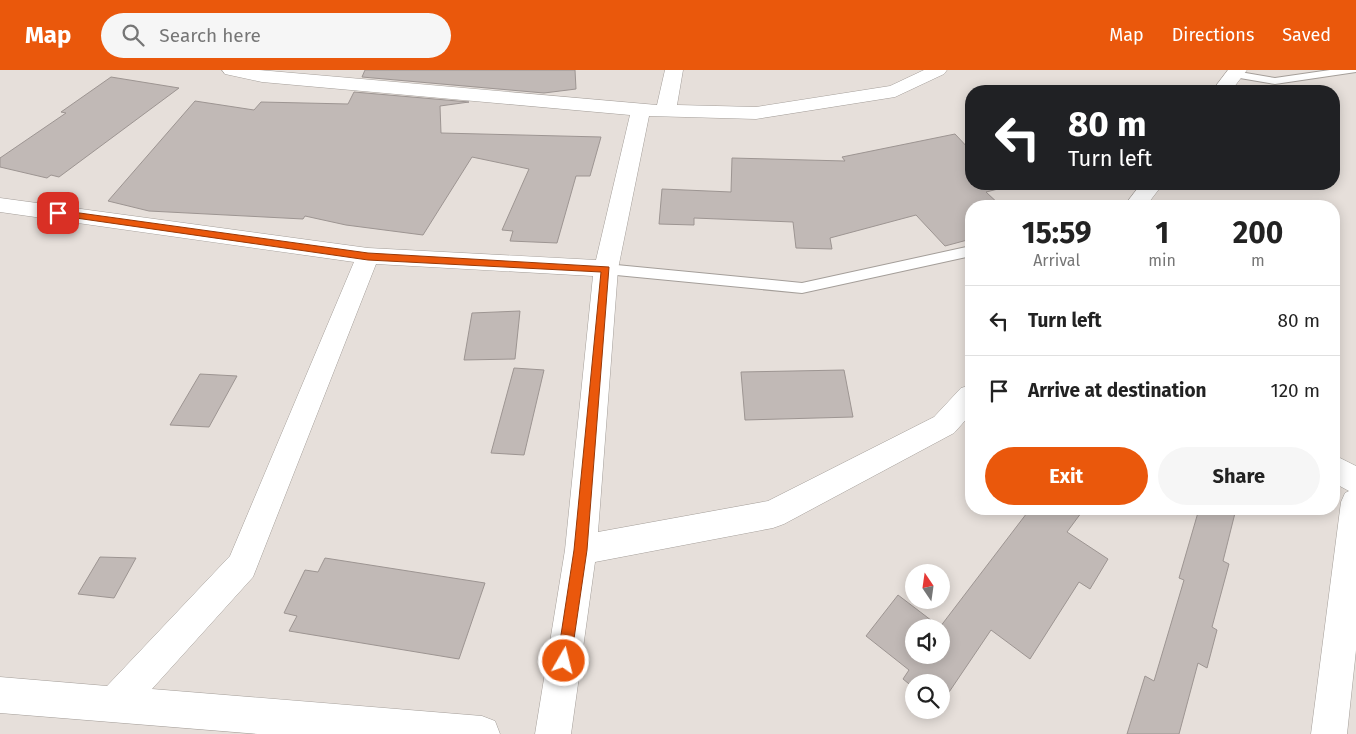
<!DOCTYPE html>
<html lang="en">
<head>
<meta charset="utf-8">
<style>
	body { margin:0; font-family:"Fira Sans",sans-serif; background:#f6f6f6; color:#222; height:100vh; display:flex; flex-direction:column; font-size:19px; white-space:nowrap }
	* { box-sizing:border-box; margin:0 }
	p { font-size:16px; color:#767676 }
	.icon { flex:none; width:28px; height:28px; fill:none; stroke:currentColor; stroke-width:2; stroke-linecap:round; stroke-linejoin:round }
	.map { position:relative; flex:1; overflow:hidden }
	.drawer { position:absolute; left:965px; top:130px; width:375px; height:315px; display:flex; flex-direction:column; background:#fff; border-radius:20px; box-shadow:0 2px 12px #0003 }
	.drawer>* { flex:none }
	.guide { position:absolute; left:965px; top:15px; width:375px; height:105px; border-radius:20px; box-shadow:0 2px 12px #0003; background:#202124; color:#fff; overflow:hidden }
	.needle { width:32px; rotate:347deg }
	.buttons { position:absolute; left:905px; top:494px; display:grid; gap:10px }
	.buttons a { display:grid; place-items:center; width:45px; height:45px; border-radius:50%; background:#fff; box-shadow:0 2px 12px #0003; font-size:25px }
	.pin { position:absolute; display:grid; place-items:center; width:42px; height:42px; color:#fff; margin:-21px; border-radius:10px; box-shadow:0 2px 8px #0006 }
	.me { position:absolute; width:55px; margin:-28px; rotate:8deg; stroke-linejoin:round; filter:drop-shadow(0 0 4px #0008) }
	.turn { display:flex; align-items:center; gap:18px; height:105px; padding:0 20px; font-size:22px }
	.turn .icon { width:65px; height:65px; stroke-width:2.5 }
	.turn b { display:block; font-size:35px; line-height:42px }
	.eta { display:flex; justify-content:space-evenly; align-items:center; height:85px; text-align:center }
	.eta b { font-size:30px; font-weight:700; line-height:35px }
	.cta { display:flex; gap:10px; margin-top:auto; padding:10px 20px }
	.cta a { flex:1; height:58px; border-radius:30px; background:#ea580c; color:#fff; font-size:20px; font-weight:700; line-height:58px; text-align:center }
	.cta a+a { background:#f6f6f6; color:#222 }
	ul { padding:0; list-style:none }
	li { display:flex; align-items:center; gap:15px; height:70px; padding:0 20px; border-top:1px solid #e0e0e0 }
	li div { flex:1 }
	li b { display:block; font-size:19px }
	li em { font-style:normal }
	header { display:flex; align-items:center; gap:30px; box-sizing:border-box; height:70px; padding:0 25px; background:#ea580c; color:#fff }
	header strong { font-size:24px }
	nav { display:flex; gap:28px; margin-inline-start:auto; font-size:18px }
	.search { width:350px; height:45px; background:#f6f6f6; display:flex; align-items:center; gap:12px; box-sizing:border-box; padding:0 18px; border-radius:28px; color:#767676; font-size:19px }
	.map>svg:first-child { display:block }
	.building { fill:#c1b9b6; stroke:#9d9592; fill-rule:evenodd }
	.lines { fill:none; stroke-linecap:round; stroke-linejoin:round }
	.service-casing { stroke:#a49e99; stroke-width:2 }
	.minor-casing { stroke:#a49e99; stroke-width:1 }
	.service { fill:#fff; fill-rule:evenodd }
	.minor { fill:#fff; fill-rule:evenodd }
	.route { fill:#ea580c; stroke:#983908 }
</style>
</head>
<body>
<header>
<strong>Map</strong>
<div class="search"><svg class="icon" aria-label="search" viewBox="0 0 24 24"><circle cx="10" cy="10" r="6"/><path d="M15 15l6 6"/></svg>Search here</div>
<nav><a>Map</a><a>Directions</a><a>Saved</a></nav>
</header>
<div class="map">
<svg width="1356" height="664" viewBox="0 0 1356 664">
	<rect width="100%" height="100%" fill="#e6dfda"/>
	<!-- building -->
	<g class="building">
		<path d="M365,0H575L576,19L544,23L362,7Z"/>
		<path d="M111,7L179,18L59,107L51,105L47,108L0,97V88L66,43L61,42Z"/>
		<path d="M354,22L469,32L440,36L441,63L601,67L590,106H576L557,173L510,171L513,161L502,160L529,99L472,87L423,165L346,155L305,146L303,149L149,141L108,131L195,31L254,40L261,32L348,34Z"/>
		<path d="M955,64L971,81V114H1003L1006,117L986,122L1001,136H971V169L945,176L916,145L830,168L832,179L796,178L793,152L694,148V155L659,154L662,119L731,122L732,88L845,91L842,87Z"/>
		<path d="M520,241L515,289L464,290L472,243Z"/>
		<path d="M514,298L544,300L524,385L491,383Z"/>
		<path d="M844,300L853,347L745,350L741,302Z"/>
		<path d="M200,304L237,306L209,357L170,355Z"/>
		<path d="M1030,439H1084L1067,462L1108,489L1090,519L1079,512L1030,589L991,560L941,634V612H914V618L903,609L909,600L866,566L898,525L940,557ZM914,558H941V585H914Z"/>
		<path d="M1199,439H1236L1223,491L1229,494L1212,557L1217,560L1207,598L1198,593L1179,664H1127L1145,606L1154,611L1184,510L1179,508Z"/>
		<path d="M100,487L136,488L114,528L78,524Z"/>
		<path d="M325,488L485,513L459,589L289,561L297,546L284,543L305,500L318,502Z"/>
	</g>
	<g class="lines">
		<!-- service casing -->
		<g class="service-casing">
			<g id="service">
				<path d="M1330,0H1356V2L1275,14L1234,7L1229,4L1234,1L1275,8Z"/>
				<path d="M971,176V186L802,223L606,204L599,199L606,194L802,213Z"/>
			</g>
		</g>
		<!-- minor casing -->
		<g class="minor-casing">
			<g id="minor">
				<path d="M222,0H259L657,35L665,0H683L677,35L756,37L890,16L924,0H947L944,4L895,27L756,49L649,46L618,199L598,462L768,431L934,347L961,318L971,315V344L954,363L784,454L773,458L595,492L571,664H535L565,480L593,206L376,194L253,507L152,619L482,646L495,651L500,664H258L0,643V607L107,616L230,486L354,192L0,142V128L368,178L596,190L630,45L262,12L225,4Z"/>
				<path d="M1228,0H1247L1231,21H1212Z"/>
				<path d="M1141,114H1163L1146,136H1124Z"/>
				<path d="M1334,385L1356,396V580L1347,664H1311L1341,432L1345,423L1349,421L1334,413Z"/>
			</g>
		</g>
		<!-- service -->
		<use href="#service" class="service"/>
		<!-- minor -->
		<use href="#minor" class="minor"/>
	</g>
	<!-- route -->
	<path class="route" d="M58,140L368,183L609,197L587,480L570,596L564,598L559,596L557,591L574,480L601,202L368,190L55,145L53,143Z"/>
</svg>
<div class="buttons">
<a><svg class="needle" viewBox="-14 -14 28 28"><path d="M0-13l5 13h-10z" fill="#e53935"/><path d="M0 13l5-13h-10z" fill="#767676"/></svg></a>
<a><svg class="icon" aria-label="sound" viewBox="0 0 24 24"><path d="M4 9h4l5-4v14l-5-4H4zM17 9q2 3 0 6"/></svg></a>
<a><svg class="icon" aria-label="search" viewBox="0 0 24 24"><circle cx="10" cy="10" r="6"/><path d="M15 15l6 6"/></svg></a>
</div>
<div class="pin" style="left:58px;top:143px;background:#d93025"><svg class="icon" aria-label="arrive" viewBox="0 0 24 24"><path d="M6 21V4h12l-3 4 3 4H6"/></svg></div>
<svg class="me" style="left:564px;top:591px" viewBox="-20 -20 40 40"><circle r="17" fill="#ea580c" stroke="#fff" stroke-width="3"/><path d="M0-11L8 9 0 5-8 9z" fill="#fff"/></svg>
<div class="guide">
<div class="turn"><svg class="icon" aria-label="left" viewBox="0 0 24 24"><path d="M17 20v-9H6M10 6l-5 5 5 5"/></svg><div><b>80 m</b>Turn left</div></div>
</div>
<section class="drawer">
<div class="eta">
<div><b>15:59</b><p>Arrival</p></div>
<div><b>1</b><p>min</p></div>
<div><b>200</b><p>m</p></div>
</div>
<ul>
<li><svg class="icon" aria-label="left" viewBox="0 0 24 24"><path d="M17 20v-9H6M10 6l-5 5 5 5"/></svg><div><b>Turn left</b></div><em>80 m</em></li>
<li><svg class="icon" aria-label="arrive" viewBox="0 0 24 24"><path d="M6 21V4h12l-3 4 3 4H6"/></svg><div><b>Arrive at destination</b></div><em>120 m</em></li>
</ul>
<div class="cta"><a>Exit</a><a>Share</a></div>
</section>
</div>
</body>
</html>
